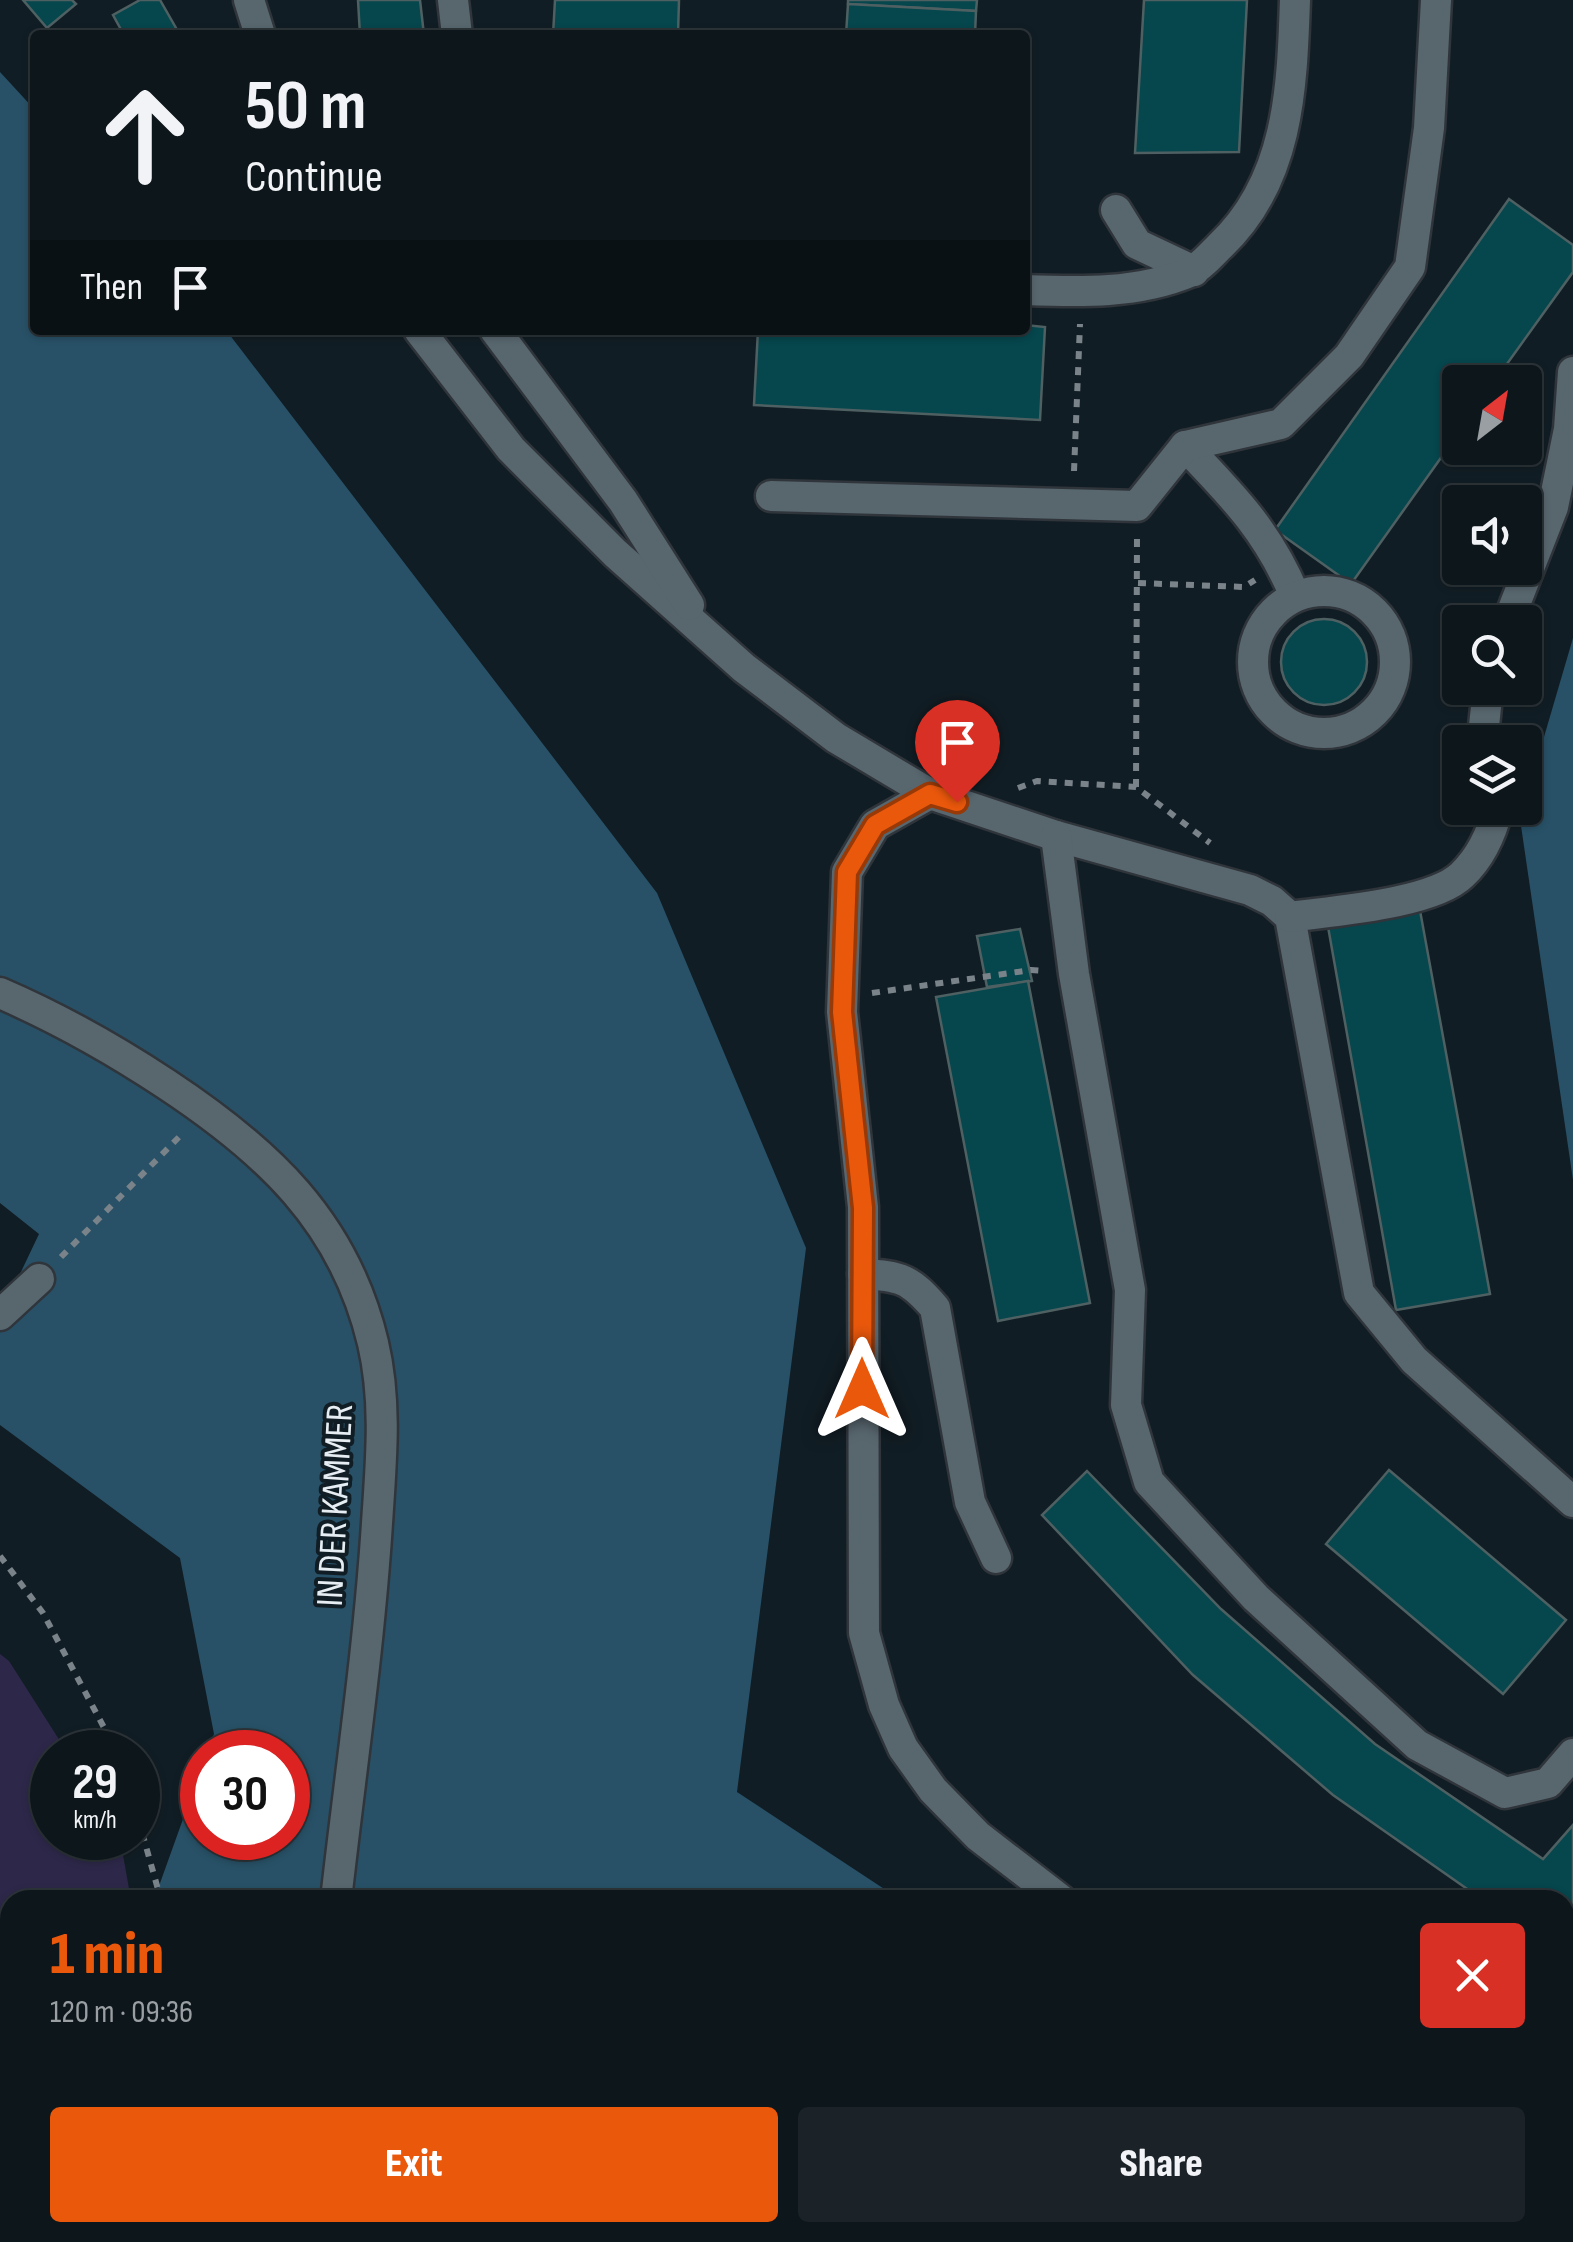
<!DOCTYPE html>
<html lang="en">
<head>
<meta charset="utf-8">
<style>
	body { margin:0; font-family:"Sofia Sans Condensed",sans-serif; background:#1b2328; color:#f1f3f6; height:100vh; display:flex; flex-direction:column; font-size:38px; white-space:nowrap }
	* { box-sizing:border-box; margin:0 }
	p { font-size:32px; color:#9a9fa3 }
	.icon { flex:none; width:55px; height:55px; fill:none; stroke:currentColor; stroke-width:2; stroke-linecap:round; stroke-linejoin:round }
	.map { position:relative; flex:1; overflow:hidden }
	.sheet { position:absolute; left:0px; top:1890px; width:1575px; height:352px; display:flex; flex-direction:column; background:#0d161b; border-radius:30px 30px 0 0; box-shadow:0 2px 8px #0004,0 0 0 2px #2d353a }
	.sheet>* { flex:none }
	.top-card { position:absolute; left:30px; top:30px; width:1000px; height:305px; border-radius:10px; box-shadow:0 2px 8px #0004,0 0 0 2px #2d353a; background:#0d161b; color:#f1f3f6; overflow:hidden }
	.needle { width:65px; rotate:31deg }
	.controls { position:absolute; left:1442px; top:365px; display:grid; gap:20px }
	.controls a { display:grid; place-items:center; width:100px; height:100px; border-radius:10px; background:#0d161b; box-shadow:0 2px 8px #0004,0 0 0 2px #2d353a; font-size:50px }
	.speed { position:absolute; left:30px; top:1730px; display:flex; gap:20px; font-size:50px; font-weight:700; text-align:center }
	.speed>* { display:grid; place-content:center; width:130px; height:130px; border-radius:50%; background:#0d161b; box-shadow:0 2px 8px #0004,0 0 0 2px #2d353a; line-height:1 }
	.speed small { font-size:25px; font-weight:400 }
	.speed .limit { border:15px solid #d22; background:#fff; color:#111 }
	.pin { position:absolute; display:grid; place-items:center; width:85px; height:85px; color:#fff; margin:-102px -42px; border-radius:50% 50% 50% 0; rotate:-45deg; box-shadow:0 0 10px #0007 }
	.pin .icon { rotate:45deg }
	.me { position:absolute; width:110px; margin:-55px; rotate:0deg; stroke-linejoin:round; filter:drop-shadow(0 0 8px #0008) }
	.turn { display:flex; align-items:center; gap:35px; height:210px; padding:0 50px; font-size:45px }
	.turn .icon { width:130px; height:130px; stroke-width:2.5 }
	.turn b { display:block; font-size:70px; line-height:85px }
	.then { display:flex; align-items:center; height:95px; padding:0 50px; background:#0003; gap:20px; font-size:38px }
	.round { display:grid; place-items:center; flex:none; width:105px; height:105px; border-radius:10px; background:#1b2328 }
	.headline { display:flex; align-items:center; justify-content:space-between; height:170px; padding:0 50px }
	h1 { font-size:60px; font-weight:800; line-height:75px; color:#ea580c }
	.primary-button { display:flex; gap:20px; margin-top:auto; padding:20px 50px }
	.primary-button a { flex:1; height:115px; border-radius:10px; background:#ea580c; color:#fff; font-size:40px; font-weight:800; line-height:115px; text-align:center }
	.primary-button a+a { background:#1b2328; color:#f1f3f6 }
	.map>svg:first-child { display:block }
	.forest { fill:#285167 }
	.water { fill:#2d2849 }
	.building { fill:#06464d; stroke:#4e6062; stroke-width:2.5 }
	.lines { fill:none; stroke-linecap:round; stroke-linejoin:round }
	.minor-casing { stroke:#2f353b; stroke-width:35 }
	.path { stroke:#798389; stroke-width:6; stroke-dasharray:8 8; stroke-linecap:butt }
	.minor { stroke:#58666e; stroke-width:30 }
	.route-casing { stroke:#983908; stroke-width:25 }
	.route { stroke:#ea580c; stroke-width:18 }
	.labels { text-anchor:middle; stroke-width:8; stroke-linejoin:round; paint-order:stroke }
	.street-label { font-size:38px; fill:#e6eef3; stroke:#111d24 }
</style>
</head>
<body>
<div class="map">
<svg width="1573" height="2242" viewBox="0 0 1573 2242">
	<rect width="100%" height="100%" fill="#111d24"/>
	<!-- forest -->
	<g class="forest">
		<path d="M0,72L35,110V330H226L657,893L806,1248L737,1792L901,1900H154L202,1766V1838H288V1752H207L214,1734L180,1558L0,1425V1316L39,1234L0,1203Z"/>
		<path d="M1573,638V1180L1520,819Z"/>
		<path d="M1565,2200L1573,2203V2242H444L428,2233L1565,2232Z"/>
	</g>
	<!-- water -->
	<path class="water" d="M0,1654L9,1661L67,1752H52V1838H120L131,1900H10V2194L0,2196Z"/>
	<!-- building -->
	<g class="building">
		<path d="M23,0H72L76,4L47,28Z"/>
		<path d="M140,0H160L180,35H124L113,15Z"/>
		<path d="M358,0H420L424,35H360Z"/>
		<path d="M555,0H679L678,35H553Z"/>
		<path d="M848,0H977L976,11L848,4Z"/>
		<path d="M1144,0H1247L1239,152L1135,153Z"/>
		<path d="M848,4L976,11L975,35H846Z"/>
		<path d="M1509,199L1573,245V272L1494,382H1460V431L1351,584L1275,530Z"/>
		<path d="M1025,325L1045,327L1040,420L754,405L758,330H1025Z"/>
		<circle cx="1324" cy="662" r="43"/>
		<path d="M1419,905L1490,1294L1396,1310L1327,921Z"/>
		<path d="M1020,929L1032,981L987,987L977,936Z"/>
		<path d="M1028,981L1090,1303L998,1321L936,997Z"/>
		<path d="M1389,1470L1566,1620L1503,1694L1326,1544Z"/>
		<path d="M1087,1471L1221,1609L1375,1744L1543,1859L1573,1825V1921L1565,1930V1900H1483L1333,1795L1193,1675L1042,1515Z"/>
	</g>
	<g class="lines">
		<!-- minor casing -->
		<g class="minor-casing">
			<g id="minor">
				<path d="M249,0L260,35"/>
				<path d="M453,0L457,35"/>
				<path d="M1116,210L1137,244L1194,271"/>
				<path d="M1025,290C1080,292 1138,294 1190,272C1201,267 1211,255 1219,247C1289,182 1292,89 1295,0"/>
				<path d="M419,330L511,449L615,553L744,668L836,738L930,794L1056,836L1250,890L1272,901L1290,917L1359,1293L1414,1360L1573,1502"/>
				<path d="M495,330L623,501L689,605"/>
				<path d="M1185,446C1232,495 1268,531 1295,596"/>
				<path d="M771,496L1137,506L1185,446L1281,424L1349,356L1410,267L1429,128L1436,0"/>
				<circle cx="1324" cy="662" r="71"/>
				<path d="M1508,622L1553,507L1569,429L1573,372"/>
				<path d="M1487,742L1484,726L1488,688"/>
				<path d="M930,794L875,825L847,872L842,1012L863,1207L864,1633L884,1705L903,1748L933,1790L978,1836L1061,1900"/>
				<path d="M1056,836L1074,974L1130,1290L1126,1405L1149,1482L1256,1598L1417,1745L1505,1793L1548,1783L1573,1754"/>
				<path d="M1290,917C1332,911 1432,904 1462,875C1481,857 1492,832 1498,808"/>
				<path d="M0,993C58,1018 113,1049 166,1084C266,1150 344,1221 373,1343C387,1403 381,1462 377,1523C369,1649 350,1775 336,1900"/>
				<path d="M863,1274C901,1276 910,1279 935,1308L970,1502L996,1558"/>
				<path d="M0,1315L39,1279"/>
				<path d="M1565,2164L1573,2167"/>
				<path d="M344,2242V2232"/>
			</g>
		</g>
		<!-- path -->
		<g class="path">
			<path d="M1074,471L1080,324"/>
			<path d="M1138,583L1244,587L1255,580"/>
			<path d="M1136,787L1137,538"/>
			<path d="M1018,788L1037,781L1136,787L1210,843"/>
			<path d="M872,993L1031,970L1043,971"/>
			<path d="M61,1257L182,1134"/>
			<path d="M0,1556L43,1613L117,1752"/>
			<path d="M138,1818L161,1900"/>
			<path d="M9,2242L17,2232"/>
		</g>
		<!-- minor -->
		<use href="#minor" class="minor"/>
	</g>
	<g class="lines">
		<!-- route casing -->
		<g class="route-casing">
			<path id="route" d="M862,1389L863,1208L842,1012L847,872L875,825L930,794L957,802"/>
		</g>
		<!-- route -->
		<use href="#route" class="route"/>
	</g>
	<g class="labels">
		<!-- street labels -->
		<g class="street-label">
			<text transform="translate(334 1505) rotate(-87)" y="13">IN DER KAMMER</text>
		</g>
	</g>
</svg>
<div class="controls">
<a><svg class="needle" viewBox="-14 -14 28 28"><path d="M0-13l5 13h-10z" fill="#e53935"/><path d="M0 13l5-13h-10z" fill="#9a9fa3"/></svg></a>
<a><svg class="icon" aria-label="sound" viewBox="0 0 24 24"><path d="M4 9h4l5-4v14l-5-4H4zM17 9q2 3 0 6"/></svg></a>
<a><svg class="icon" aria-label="search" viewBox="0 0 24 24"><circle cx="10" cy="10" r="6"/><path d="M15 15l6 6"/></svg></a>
<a><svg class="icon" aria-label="layers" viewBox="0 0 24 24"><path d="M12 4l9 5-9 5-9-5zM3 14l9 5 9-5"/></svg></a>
</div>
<div class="speed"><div>29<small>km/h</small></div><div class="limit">30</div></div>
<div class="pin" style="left:957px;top:802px;background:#d93025"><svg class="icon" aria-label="arrive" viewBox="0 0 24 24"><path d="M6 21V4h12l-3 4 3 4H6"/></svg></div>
<svg class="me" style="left:862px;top:1389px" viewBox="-20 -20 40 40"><path d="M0-17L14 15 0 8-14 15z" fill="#ea580c" stroke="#fff" stroke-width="4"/></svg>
<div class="top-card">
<div class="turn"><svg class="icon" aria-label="ahead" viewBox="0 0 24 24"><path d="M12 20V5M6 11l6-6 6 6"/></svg><div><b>50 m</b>Continue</div></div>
<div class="then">Then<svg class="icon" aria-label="arrive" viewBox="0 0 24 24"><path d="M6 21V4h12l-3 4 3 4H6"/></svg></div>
</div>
<section class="sheet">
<div class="headline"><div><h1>1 min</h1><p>120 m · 09:36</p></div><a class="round" style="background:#d93025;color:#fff"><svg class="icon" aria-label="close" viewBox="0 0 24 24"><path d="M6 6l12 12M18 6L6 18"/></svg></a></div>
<div class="primary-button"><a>Exit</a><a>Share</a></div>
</section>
</div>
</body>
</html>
